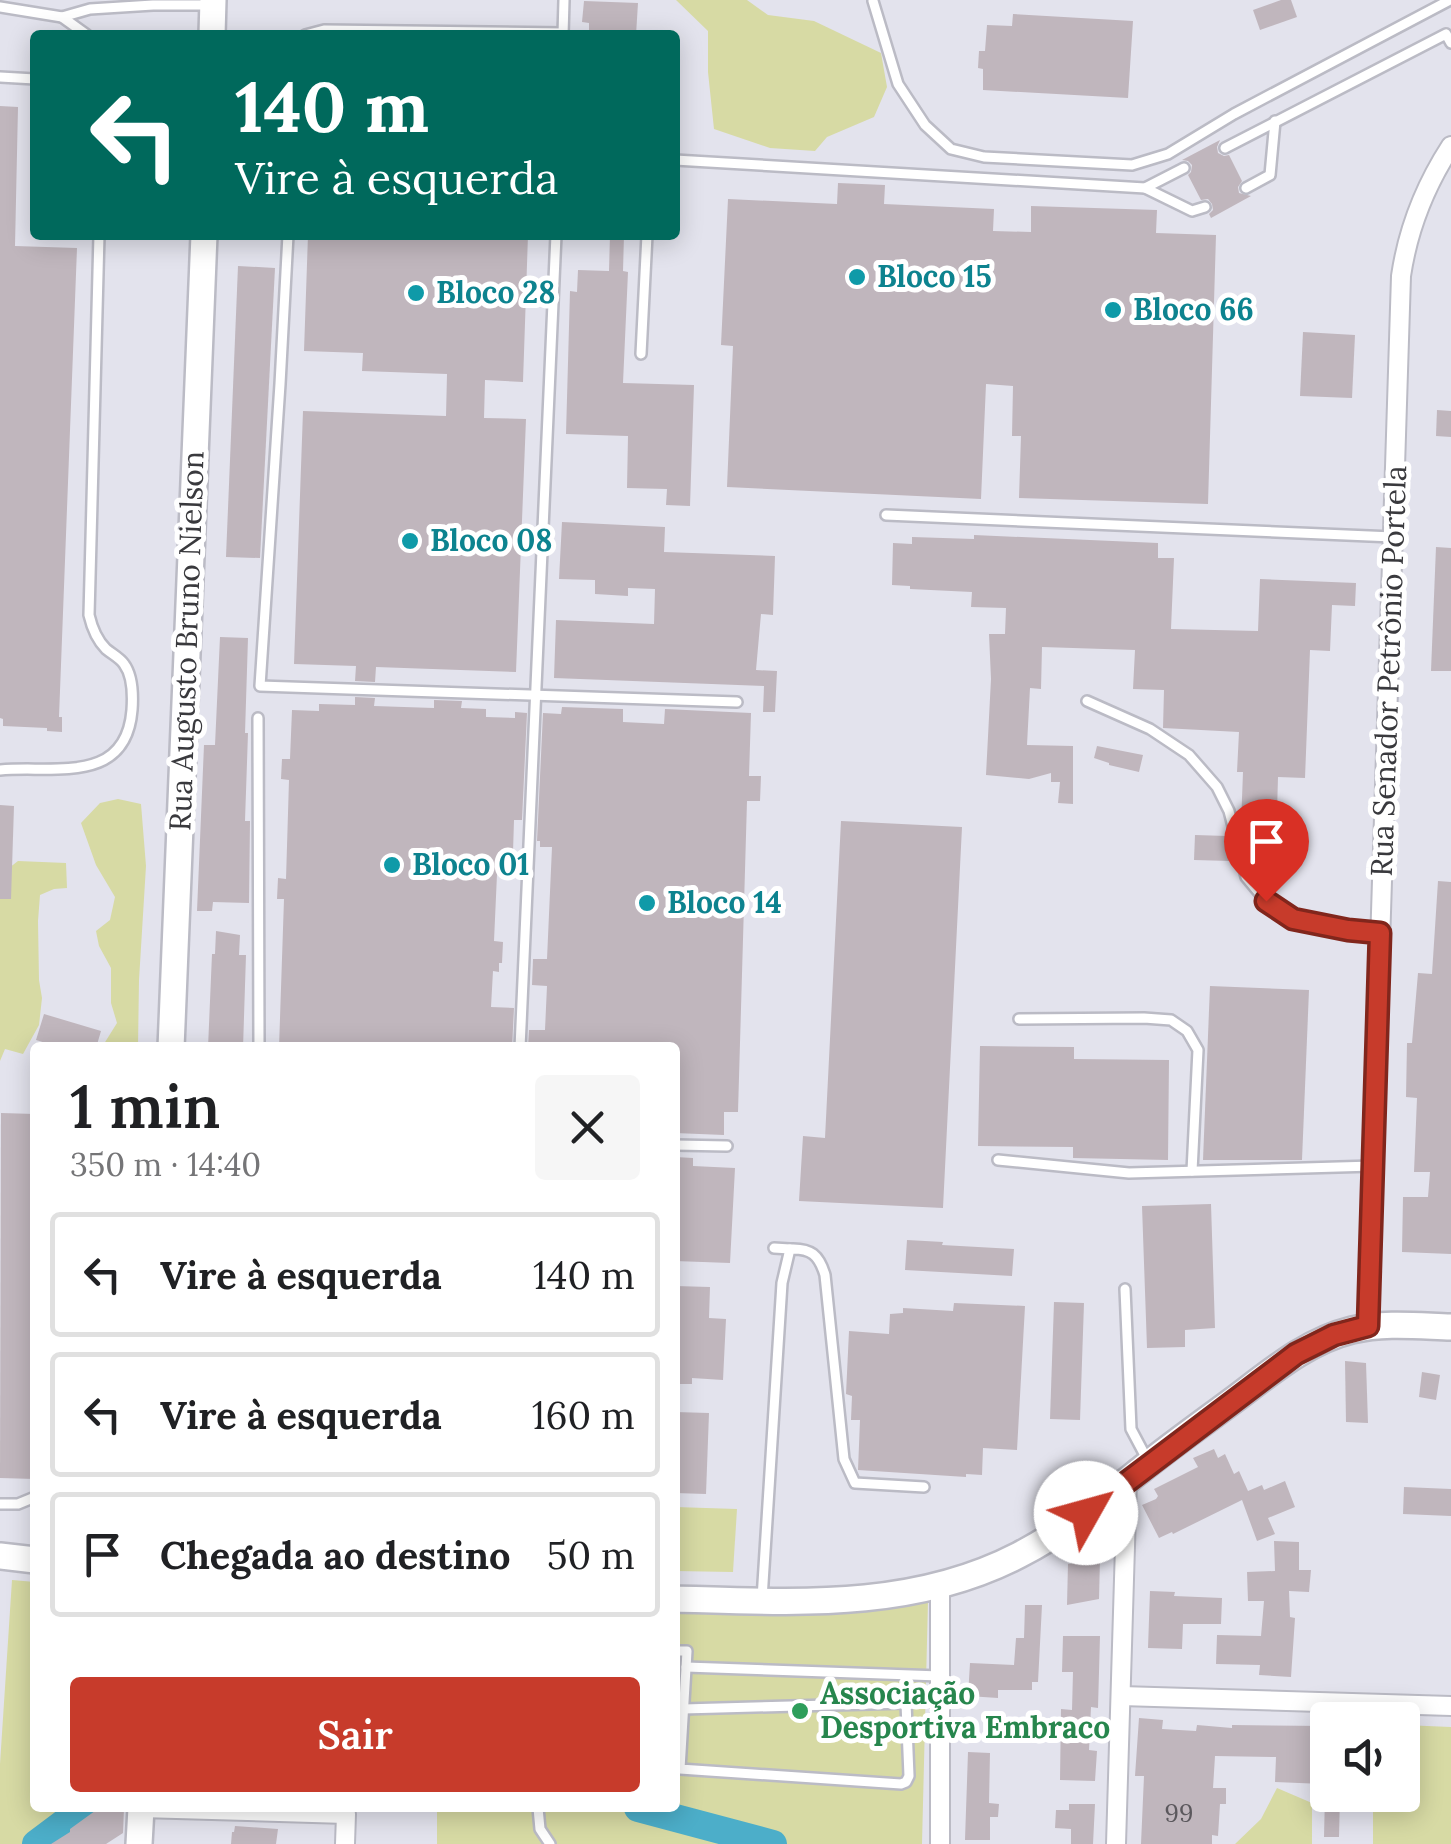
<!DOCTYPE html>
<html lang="pt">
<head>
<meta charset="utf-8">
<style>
	body { margin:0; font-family:Lora,serif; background:#f6f6f6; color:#202124; height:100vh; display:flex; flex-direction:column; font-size:38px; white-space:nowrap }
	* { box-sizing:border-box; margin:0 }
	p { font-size:32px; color:#757577 }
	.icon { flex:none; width:55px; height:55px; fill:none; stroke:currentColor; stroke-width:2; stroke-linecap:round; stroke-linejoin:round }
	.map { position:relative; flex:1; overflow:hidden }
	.side { position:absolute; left:30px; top:1042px; width:650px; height:770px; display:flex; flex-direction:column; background:#fff; border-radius:10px; box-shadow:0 5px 25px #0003 }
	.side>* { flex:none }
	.hud { position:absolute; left:30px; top:30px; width:650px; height:210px; border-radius:10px; box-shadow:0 5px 25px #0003; background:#00695c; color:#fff; overflow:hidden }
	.tools { position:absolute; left:1310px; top:1702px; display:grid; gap:20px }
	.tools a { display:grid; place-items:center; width:110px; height:110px; border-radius:10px; background:#fff; box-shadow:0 5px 25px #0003; font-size:50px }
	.pin { position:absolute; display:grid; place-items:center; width:85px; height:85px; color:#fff; margin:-102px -42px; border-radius:50% 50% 50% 0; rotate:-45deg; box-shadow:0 0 10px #0007 }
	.pin .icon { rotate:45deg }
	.me { position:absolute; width:110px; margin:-55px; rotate:52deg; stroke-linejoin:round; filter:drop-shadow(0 0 8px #0008) }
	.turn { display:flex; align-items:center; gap:35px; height:210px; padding:0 40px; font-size:45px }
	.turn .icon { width:130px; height:130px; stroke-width:2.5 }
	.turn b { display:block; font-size:70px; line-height:85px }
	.round { display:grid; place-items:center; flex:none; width:105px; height:105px; border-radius:10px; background:#f6f6f6 }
	.head { display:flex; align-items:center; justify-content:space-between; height:170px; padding:0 40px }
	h1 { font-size:60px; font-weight:600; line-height:75px }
	.action { display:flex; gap:20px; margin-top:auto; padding:20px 40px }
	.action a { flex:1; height:115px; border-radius:10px; background:#c73b2b; color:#fff; font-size:40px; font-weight:600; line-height:115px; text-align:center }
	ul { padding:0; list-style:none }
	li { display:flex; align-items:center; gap:30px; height:125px; margin:0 20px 15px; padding:0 20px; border:5px solid #e0e0e0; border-radius:10px }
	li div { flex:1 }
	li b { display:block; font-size:38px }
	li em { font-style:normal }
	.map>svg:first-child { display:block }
	.green { fill:#d7daa4 }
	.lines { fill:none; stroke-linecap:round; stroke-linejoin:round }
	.river { stroke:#4caec9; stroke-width:28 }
	.building { fill:#c0b6bd }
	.service-casing { stroke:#bbbbc5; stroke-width:14 }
	.minor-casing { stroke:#bbbbc5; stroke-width:22 }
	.secondary-casing { stroke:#bbbbc5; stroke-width:30 }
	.service { stroke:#fff; stroke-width:9 }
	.minor { stroke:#fff; stroke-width:18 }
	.secondary { stroke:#fff; stroke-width:25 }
	.route-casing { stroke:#81261c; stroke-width:25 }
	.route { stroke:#c73b2b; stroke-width:18 }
	.culture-dot { fill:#0f9aa8; stroke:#fff; stroke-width:4 }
	.leisure-dot { fill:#2e9e5b; stroke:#fff; stroke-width:4 }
	.labels { text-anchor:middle; stroke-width:10; stroke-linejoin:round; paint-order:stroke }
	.number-label { font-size:25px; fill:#5b585d }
	.culture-label { font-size:30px; font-weight:bold; fill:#0d838f; stroke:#fff; text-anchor:start }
	.street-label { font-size:30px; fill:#39393d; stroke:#fff }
	.leisure-label { font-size:30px; font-weight:bold; fill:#27864d; stroke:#fff; text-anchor:start }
</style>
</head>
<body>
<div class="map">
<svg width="1451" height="1844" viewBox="0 0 1451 1844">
	<rect width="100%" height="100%" fill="#e3e3ed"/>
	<!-- green -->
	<g class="green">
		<path d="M676,0H747L768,15L814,21L881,53L887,87L874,117L827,137L815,151L770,148L714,129L708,72V31Z"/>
		<path d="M118,799L141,804L146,866L139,980L138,1047H102L117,1023L111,1003V968L99,946L96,931L110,920L115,897L96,865L81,823L100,803Z"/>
		<path d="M18,861L66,863L67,888L54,889L40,895L38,921L39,980L42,998L39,1025L23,1054L5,1049L0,1061V875Z"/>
		<path d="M675,1507L737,1509L733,1572L675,1571Z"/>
		<path d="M12,1580L35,1582V1808H98L49,1844H0V1764Z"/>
		<path d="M928,1601L922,1844H437V1808H675V1608L839,1614Z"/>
		<path d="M1403,1725L1451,1727V1844H1373V1795H1402Z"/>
		<path d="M1277,1788L1312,1803V1844H1235L1261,1819Z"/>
	</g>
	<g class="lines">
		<!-- river -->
		<g class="river">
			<path d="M638,1808L773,1844"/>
			<path d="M36,1844L84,1808"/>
		</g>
	</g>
	<!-- building -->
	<g class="building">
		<path d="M1281,0H1291L1297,17L1260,30L1253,10Z"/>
		<path d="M584,1L638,3L636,35H589V23L582,22Z"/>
		<path d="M1013,14L1133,21L1128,98L983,90V69L978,68L979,51H985L987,25L1012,26Z"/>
		<path d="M0,106L18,107L15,246L77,248L59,717H62V732L47,731V728L3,726V719L0,718Z"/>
		<path d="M1220,140L1217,147L1218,153L1224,156L1229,155L1242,181L1238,187L1239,193L1251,196L1211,218L1209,214L1213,210L1212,204L1208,199L1201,200L1188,175L1191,172L1192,165L1188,161L1182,160Z"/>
		<path d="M838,183L885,185L884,204L994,209L993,231L1031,232V206L1157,210L1156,233L1216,235L1208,504L1019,498L1021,436H1012L1013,386L986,384L981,499L727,487L733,346L721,345L728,199L837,204Z"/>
		<path d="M308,235H528L523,382L485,380L484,418L526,419L516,672L376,667L375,682L355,681L356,666L294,664L303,411L446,416L447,374L362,371L363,353L304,351Z"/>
		<path d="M610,235H624L623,271L628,272L623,383L694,385L690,506L666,505L667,489L627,488L628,436L566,434L570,291L577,292L578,270L609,271Z"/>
		<path d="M238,266L275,268L260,558L226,557Z"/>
		<path d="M1303,332L1355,335L1352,398L1300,396Z"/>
		<path d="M1437,410L1451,411V437L1436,436Z"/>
		<path d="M562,522L665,527L664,552L775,556L773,615L761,614L756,670L777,671L775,712H763L764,686L554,678L556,620L654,624L655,589L628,588V596L595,594V580L559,579Z"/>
		<path d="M974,535L1158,543V558H1174L1171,629L1258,631L1260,579L1356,583L1355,606L1332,605L1330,651L1310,650L1305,778L1278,777L1276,847L1246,846L1241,825L1243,772H1237L1239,732L1163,728L1164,690L1133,689L1135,650L1042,647L1041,689L1030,688L1027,745L1073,746V804L1058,803L1060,782H1051V773L1029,779L986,775L991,679L989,634H1005L1006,608L971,607L972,592L910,589V586L892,585L893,543L912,544V537L974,539Z"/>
		<path d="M1436,547L1451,548V671H1431Z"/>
		<path d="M220,637L248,638L245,733H248L245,821H250L249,903L213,902L212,911H197L204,745H215Z"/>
		<path d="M355,697L375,698L374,706L434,708V700L462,701L461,708L486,709V717L515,718V712L527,713L522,820H514L513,852H498L494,941L503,942L502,963H499V972L493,971L491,1007L514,1008L512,1048H279L284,899H277L278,878L286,879L289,780L281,779L282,759H290L292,710L319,711V704L355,705Z"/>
		<path d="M562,707L623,709V722L664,724L665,709L751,713L749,776H761L760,801H747L738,1112H724V1135L675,1133V1048H528L529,1030H545L547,986L532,985L533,959H547L552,847H540V841H537L543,713L561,714Z"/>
		<path d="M1097,746L1143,755L1139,772L1109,765V763L1094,758Z"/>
		<path d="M0,805L14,806L11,899H0Z"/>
		<path d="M841,821L962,827L943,1208L799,1201L803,1136L825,1138Z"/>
		<path d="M1195,835L1227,836L1230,849V861L1194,860Z"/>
		<path d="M1438,881L1451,882V1254L1402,1252L1403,1197H1428L1430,1172H1414L1417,1098L1406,1097L1407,1043H1412L1418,973L1432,974Z"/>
		<path d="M216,931L240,935L239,955H246L243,1048H208L212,954H215Z"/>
		<path d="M1210,986L1309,990L1302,1160H1203Z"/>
		<path d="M44,1014L101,1031L96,1048H48L49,1044L36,1040Z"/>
		<path d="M980,1046L1074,1047V1059L1169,1060L1168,1160L1073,1158V1147L978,1146Z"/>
		<path d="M1,1113L35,1114V1479L0,1478Z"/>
		<path d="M675,1157L693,1158V1166L735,1168L730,1263L675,1261Z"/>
		<path d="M1211,1204L1215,1328L1185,1330V1347L1147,1348L1142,1206Z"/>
		<path d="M907,1240L943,1242L942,1245L1014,1249L1012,1276L905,1270Z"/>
		<path d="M675,1286L710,1287L709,1318L726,1319L723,1380L692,1378V1384H675Z"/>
		<path d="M1054,1302L1084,1303L1080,1420L1050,1419Z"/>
		<path d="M954,1303L1025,1306L1017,1450L983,1448L982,1475L966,1474V1477L858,1470L860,1420H851L852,1396L846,1394L849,1331L889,1334L890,1314L903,1313V1308L953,1311Z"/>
		<path d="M1345,1361L1366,1363L1368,1423L1346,1422Z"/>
		<path d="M1422,1372L1440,1375L1436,1400L1419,1397Z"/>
		<path d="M675,1412L709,1413L706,1494L675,1493Z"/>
		<path d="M1214,1449L1218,1458L1225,1454L1234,1474L1239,1471L1248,1491L1262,1485L1264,1490L1285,1481L1295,1507L1268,1518L1275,1534L1257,1541L1242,1500L1173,1534L1172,1532L1159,1538L1142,1505L1156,1499L1158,1496L1154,1489L1198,1467L1193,1458Z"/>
		<path d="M1404,1487L1451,1489V1516L1403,1514Z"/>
		<path d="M1274,1541L1299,1542V1570H1311L1309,1592L1289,1591L1290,1617L1295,1618L1291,1677L1259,1675L1260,1665L1216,1664L1217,1635L1261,1636L1264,1601H1248L1247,1572L1275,1571Z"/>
		<path d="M1100,1558L1099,1599L1067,1605L1068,1564Z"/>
		<path d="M1150,1591L1175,1592L1174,1596L1222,1598L1221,1624H1183L1182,1649L1148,1648Z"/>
		<path d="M1025,1605H1042L1038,1682H1032V1690H998V1698L968,1696L970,1663L1014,1665L1016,1638H1024Z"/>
		<path d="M1063,1636H1100L1098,1708L1091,1707L1089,1750L1097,1751L1095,1781L1060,1780L1061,1709L1072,1710L1073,1672H1062Z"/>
		<path d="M1139,1718L1163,1720L1162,1729L1196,1731L1197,1725L1232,1728V1725L1326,1726L1323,1784L1275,1782L1276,1757L1215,1756L1213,1788H1226V1804H1220L1218,1836L1212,1835V1844H1141L1144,1776H1135Z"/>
		<path d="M968,1752L990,1753L989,1803L999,1804L998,1817H990V1840H965Z"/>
		<path d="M1325,1795H1340L1339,1837H1324Z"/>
		<path d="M1069,1804H1095L1093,1844H1071V1829L1055,1828L1056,1810H1069Z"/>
		<path d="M99,1808H124L123,1833L106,1844H51L70,1832V1829Z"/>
		<path d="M235,1826L278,1829L276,1844H231L232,1832H234Z"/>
	</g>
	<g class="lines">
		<!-- service casing -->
		<g class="service-casing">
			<g id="service">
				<path d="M873,1L898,84L925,125L951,149L984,157L1132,165L1168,154L1234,114L1450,0"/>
				<path d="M0,7L62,17L90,9L153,5H210"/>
				<path d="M62,17L87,35"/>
				<path d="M305,35L324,30L563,33"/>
				<path d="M563,35L564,0"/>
				<path d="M0,77L35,79"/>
				<path d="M1225,148L1446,34L1451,43"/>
				<path d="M675,160L1145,188L1184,168"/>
				<path d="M1145,188L1192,211L1205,207"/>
				<path d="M1246,188L1270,175L1275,121"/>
				<path d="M288,235L280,384L260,686L737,702"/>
				<path d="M641,354L647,235"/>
				<path d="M886,515L1393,537"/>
				<path d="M1087,701L1150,729L1189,755L1217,787L1229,811L1246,877L1266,901L1293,919L1348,930L1381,933"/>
				<path d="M258,718L259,1048"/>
				<path d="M0,770C52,765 126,786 132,710C133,696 133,676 124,664C120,658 112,654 106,649C96,639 92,628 89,615L99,235"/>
				<path d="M1019,1019L1144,1018L1171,1020L1187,1031L1198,1050L1192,1171"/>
				<path d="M520,1048L556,235"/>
				<path d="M675,1145L727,1146"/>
				<path d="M998,1160L1129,1173L1373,1166"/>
				<path d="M774,1248L790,1249"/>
				<path d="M1125,1289L1131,1429L1148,1461"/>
				<path d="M0,1504H18L35,1497"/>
				<path d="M762,1599L782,1283L790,1249C811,1248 819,1255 825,1275L844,1459L855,1483L924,1487"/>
				<path d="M675,1651H687L680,1769L901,1784L906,1782L909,1776L906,1703L940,1699"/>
				<path d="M686,1667L940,1676"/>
				<path d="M683,1709L906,1703"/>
				<path d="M538,1808L540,1829L550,1844"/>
			</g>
		</g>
		<!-- minor casing -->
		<g class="minor-casing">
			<g id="minor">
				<path d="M1368,1326L1401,276C1408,229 1425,186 1451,146"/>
				<path d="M940,1585V1844"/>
				<path d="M1121,1696L1451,1706"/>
				<path d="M141,1808L346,1814L345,1844"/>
				<path d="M1116,1844L1127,1480"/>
			</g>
		</g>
		<!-- secondary casing -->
		<g class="secondary-casing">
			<g id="secondary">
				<path d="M212,35L213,0"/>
				<path d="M171,1048L204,235"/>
				<path d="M0,1556L35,1560"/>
				<path d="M675,1599C792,1602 911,1611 1019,1555C1064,1532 1104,1499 1143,1468C1173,1444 1204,1422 1235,1399C1271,1372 1307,1341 1352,1330C1384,1322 1419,1326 1451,1327"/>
				<path d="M139,1844L141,1808"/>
			</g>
		</g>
		<!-- service -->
		<use href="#service" class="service"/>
		<!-- minor -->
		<use href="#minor" class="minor"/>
		<!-- secondary -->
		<use href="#secondary" class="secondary"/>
	</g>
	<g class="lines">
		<!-- route casing -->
		<g class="route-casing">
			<path id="route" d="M1086,1513L1296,1354L1334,1335L1368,1326L1380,933L1348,930L1293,919L1266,901"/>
		</g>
		<!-- route -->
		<use href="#route" class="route"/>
	</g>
	<!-- markers -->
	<g class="culture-dot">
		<circle cx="857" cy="277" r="10"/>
		<circle cx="416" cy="293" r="10"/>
		<circle cx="1113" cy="310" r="10"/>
		<circle cx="410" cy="541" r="10"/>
		<circle cx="392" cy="865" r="10"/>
		<circle cx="647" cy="903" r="10"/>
	</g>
	<circle class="leisure-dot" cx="800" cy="1711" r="10"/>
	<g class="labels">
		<!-- number labels -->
		<g class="number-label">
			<text x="1179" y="1822">99</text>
		</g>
		<!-- culture labels -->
		<g class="culture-label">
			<text x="877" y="287">Bloco 15</text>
			<text x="436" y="303">Bloco 28</text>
			<text x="1133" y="320">Bloco 66</text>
			<text x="430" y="551">Bloco 08</text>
			<text x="412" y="875">Bloco 01</text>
			<text x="667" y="913">Bloco 14</text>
		</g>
		<!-- street labels -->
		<g class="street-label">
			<text transform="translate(187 641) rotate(-88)" y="10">Rua Augusto Bruno Nielson</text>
			<text transform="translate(1389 671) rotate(-88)" y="10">Rua Senador Petrônio Portela</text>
		</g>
		<!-- leisure labels -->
		<g class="leisure-label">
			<text x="820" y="1704">Associação<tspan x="820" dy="34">Desportiva Embraco</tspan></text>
		</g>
	</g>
</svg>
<div class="tools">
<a><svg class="icon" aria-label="sound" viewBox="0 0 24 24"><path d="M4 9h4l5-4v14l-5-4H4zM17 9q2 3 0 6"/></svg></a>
</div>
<div class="pin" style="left:1266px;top:901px;background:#d93025"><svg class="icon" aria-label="arrive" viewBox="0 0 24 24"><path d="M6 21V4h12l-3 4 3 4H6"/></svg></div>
<svg class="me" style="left:1086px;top:1513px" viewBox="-20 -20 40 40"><circle r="19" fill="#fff"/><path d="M0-13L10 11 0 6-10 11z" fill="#c73b2b"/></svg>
<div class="hud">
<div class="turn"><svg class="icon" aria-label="left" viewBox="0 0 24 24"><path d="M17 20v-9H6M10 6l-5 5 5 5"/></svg><div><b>140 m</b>Vire à esquerda</div></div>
</div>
<section class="side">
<div class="head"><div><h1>1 min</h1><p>350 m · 14:40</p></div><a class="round"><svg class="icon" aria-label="close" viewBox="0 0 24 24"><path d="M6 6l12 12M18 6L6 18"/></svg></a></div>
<ul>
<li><svg class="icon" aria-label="left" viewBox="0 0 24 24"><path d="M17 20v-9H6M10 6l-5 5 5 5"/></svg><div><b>Vire à esquerda</b></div><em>140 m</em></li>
<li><svg class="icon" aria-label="left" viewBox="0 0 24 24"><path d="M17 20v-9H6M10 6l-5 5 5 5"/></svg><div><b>Vire à esquerda</b></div><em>160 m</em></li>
<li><svg class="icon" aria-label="arrive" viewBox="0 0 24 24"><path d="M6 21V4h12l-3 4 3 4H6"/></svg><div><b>Chegada ao destino</b></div><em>50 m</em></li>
</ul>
<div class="action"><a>Sair</a></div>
</section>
</div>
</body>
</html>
